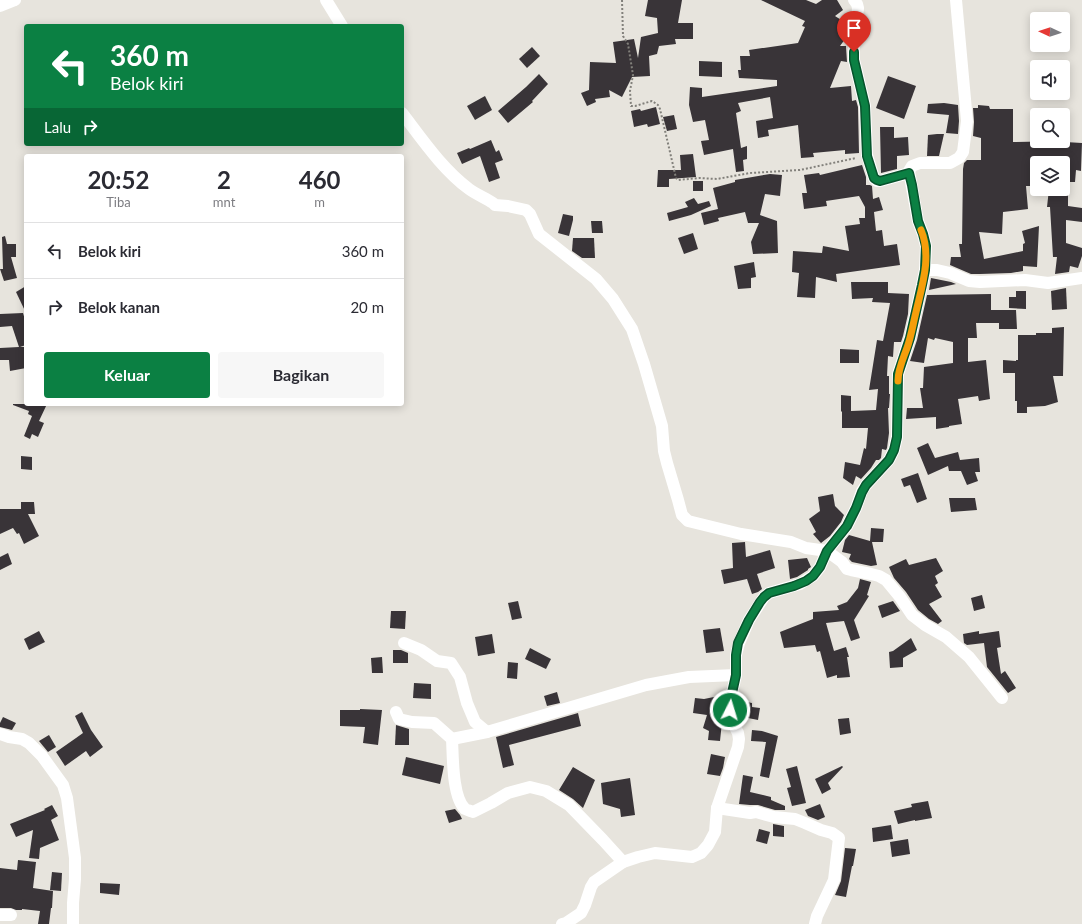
<!DOCTYPE html>
<html lang="id">
<head>
<meta charset="utf-8">
<style>
	body { margin:0; font-family:Lato,sans-serif; background:#f7f7f7; color:#2b2b33; height:100vh; display:flex; flex-direction:column; font-size:15px; white-space:nowrap }
	* { box-sizing:border-box; margin:0 }
	p { font-size:13px; color:#7c7c81 }
	.icon { flex:none; width:22px; height:22px; fill:none; stroke:currentColor; stroke-width:2; stroke-linecap:round; stroke-linejoin:round }
	.map { position:relative; flex:1; overflow:hidden }
	.details { position:absolute; left:24px; top:154px; width:380px; height:252px; display:flex; flex-direction:column; background:#fff; border-radius:4px; box-shadow:0 2px 10px #0003 }
	.details>* { flex:none }
	.hud { position:absolute; left:24px; top:24px; width:380px; height:122px; border-radius:4px; box-shadow:0 2px 10px #0003; background:#0b8043; color:#fff; overflow:hidden }
	.needle { width:26px; rotate:273deg }
	.tools { position:absolute; left:1030px; top:12px; display:grid; gap:8px }
	.tools a { display:grid; place-items:center; width:40px; height:40px; border-radius:4px; background:#fff; box-shadow:0 2px 10px #0003; font-size:20px }
	.pin { position:absolute; display:grid; place-items:center; width:34px; height:34px; color:#fff; margin:-41px -17px; border-radius:50% 50% 50% 0; rotate:-45deg; box-shadow:0 0 4px #0007 }
	.pin .icon { rotate:45deg }
	.me { position:absolute; width:44px; margin:-22px; rotate:5deg; stroke-linejoin:round; filter:drop-shadow(0 0 3px #0008) }
	.turn { display:flex; align-items:center; gap:14px; height:84px; padding:0 20px; font-size:18px }
	.turn .icon { width:52px; height:52px; stroke-width:2.5 }
	.turn b { display:block; font-size:28px; line-height:34px }
	.then { display:flex; align-items:center; height:38px; padding:0 20px; background:#0003; gap:8px; font-size:15px }
	.eta { display:flex; justify-content:space-evenly; align-items:center; height:68px; text-align:center }
	.eta b { font-size:24px; font-weight:700; line-height:28px }
	.cta { display:flex; gap:8px; margin-top:auto; padding:8px 20px }
	.cta a { flex:1; height:46px; border-radius:4px; background:#0b8043; color:#fff; font-size:16px; font-weight:700; line-height:46px; text-align:center }
	.cta a+a { background:#f7f7f7; color:#2b2b33 }
	ul { padding:0; list-style:none }
	li { display:flex; align-items:center; gap:12px; height:56px; padding:0 20px; border-top:1px solid #e1e1e2 }
	li div { flex:1 }
	li b { display:block; font-size:15px }
	li em { font-style:normal }
	.map>svg:first-child { display:block }
	.building { fill:#393438 }
	.lines { fill:none; stroke-linecap:round; stroke-linejoin:round }
	.path { stroke:#82807b; stroke-width:2; stroke-dasharray:2 2; stroke-linecap:butt }
	.minor { stroke:#fff; stroke-width:12 }
	.route-casing { stroke:#07532c; stroke-width:10 }
	.route { stroke:#0b8043; stroke-width:7 }
	.slow { stroke:#f59e0b; stroke-width:7 }
</style>
</head>
<body>
<div class="map">
<svg width="1082" height="924" viewBox="0 0 1082 924">
	<rect width="100%" height="100%" fill="#e7e4dd"/>
	<!-- building -->
	<g class="building">
		<path d="M648,0H682L678,23H693V39H675L676,44L659,46L657,54L649,56L650,76L632,77L622,97L609,90L610,97L595,99L596,102L587,106L581,93L589,90L590,62L616,63L613,42L634,39L638,58L641,37L658,33L657,18L645,16Z"/>
		<path d="M761,0H806L816,4L822,0H837L843,10L835,16L849,25L848,35L840,46H846L847,62L841,61L830,88L851,86L852,101L856,100L858,107L859,153L845,154V150L813,153L814,157L801,158L798,125L768,130L769,136L758,138L756,121L773,118L770,97L738,103L741,111L736,113L741,148L747,146V159L743,160L744,171L736,172L733,149L704,155L701,141L709,140L705,120L693,122L689,105L690,87L702,88V97L777,86V80L739,78L738,70H741L740,56H750L749,50L798,43L805,27L802,26L805,21Z"/>
		<path d="M532,47L540,56L527,68L519,59Z"/>
		<path d="M699,61L722,62V77L699,76Z"/>
		<path d="M539,74L548,84L532,101L533,102L508,123L498,111L526,87Z"/>
		<path d="M888,76L916,86L904,119L876,108Z"/>
		<path d="M485,96L492,110L475,120L467,106Z"/>
		<path d="M944,103L958,105L959,121L958,134L946,133L949,115L927,113L928,104Z"/>
		<path d="M978,105L989,106L990,109H1013V142L1065,141V142L1082,143L1081,171L1076,170L1075,182H1063L1065,156L1044,157V163H1037V186H1026L1028,209L1003,212L1002,234L979,232L984,259L1023,251V244L1025,243L1022,231L1039,226L1037,267L1023,266V271L1011,273L980,274H971L950,265L951,257H961L959,244H962L963,169L964,163L967,160H981V138L973,136L974,122L973,108H978Z"/>
		<path d="M656,107L660,124L648,127L647,124L634,127L631,111L640,109L641,111Z"/>
		<path d="M674,115L677,129L667,131L663,117Z"/>
		<path d="M880,127H894V138L908,137L909,155L897,156V169L881,173Z"/>
		<path d="M937,134H944L939,156H927L928,135Z"/>
		<path d="M491,140L496,152L499,150L503,160L495,163L500,178L489,182L480,156L462,164L457,153L469,148L470,149Z"/>
		<path d="M693,154L696,177L669,179V187H657L658,170H681L680,155Z"/>
		<path d="M862,165L866,177V185H870L872,186L873,199L879,197L883,210L874,212L876,231L882,230L884,246L897,244L900,265L836,274L837,282L816,277L815,298L797,297L799,273L792,272L793,251L822,253L823,246L849,251L845,226L860,224L859,218H865V207L859,196L826,201L827,206L804,209L802,193H807L804,175L819,173L820,175Z"/>
		<path d="M770,174L782,175L780,196L765,194L760,215L777,221L778,253L753,254L751,242L759,223H748L745,212L718,218L719,221L704,225L701,213L718,209L713,188L735,182V180Z"/>
		<rect x="693" y="181" width="10" height="10"/>
		<path d="M1049,189H1068V206L1082,208V222L1066,220V243L1082,248V256L1078,268L1070,266L1069,272L1055,274L1057,257H1053L1050,207H1047Z"/>
		<path d="M694,198L698,204L709,201L711,206L691,215L669,221L667,213L688,207L685,202Z"/>
		<path d="M563,214L573,216V220L569,236L558,233Z"/>
		<path d="M591,221H602L603,233H592Z"/>
		<path d="M693,233L698,249L684,254L678,238Z"/>
		<path d="M5,236L7,244H16V257H11L17,278L4,281L0,269H3L2,237Z"/>
		<path d="M573,238H594L595,258H582L572,251Z"/>
		<path d="M754,262L756,277L751,278V288L738,289L734,266Z"/>
		<path d="M931,278L951,282L956,284L929,290Z"/>
		<path d="M851,282H888V293L909,294L908,314L903,336L901,342H894L893,357L888,356L887,376H889V394H890L889,408H888L889,433L887,448L886,450L882,449L881,458L879,460H876L871,468L861,479L856,476L853,485L843,478L845,462L860,465L864,448L866,449L868,428H842V412L841,411V395L851,396V411L876,410L878,389L869,390L877,340L883,341L890,303L872,302L873,298L852,299Z"/>
		<path d="M26,286V313L16,292Z"/>
		<path d="M1066,288L1067,309L1052,310L1051,291Z"/>
		<path d="M1016,291H1026V309L1009,308V297H1016Z"/>
		<path d="M991,294V310H1016L1017,329H999V323H976L977,338H968V362L986,360L990,399L979,401L978,396L958,399L962,424L949,426V427L936,429V417L906,419L907,408H923L920,388H923L924,367L953,363V342L935,338L934,340L928,338L924,363L910,361L917,340L927,295Z"/>
		<path d="M23,313L26,323V345L20,347H25L26,356V368L10,371L9,360H0V348L19,347L12,326L0,327V314Z"/>
		<path d="M1064,327L1063,376H1053L1058,402L1045,406L1027,407V413H1017V401H1015V373H1003V360L1016,361V360H1018V335H1036V333H1052V328Z"/>
		<path d="M840,349L859,350V363H840Z"/>
		<path d="M13,404H47L39,421L44,423L38,437L32,434L30,439L24,436L32,416L28,414L29,411L13,405Z"/>
		<path d="M928,443L935,458L958,452L960,460L979,458L980,472H975L978,481L967,485L961,471H949L948,466L928,475L917,448Z"/>
		<path d="M21,456L32,457V470L21,469Z"/>
		<path d="M918,473L927,499L917,503L910,485L904,487L901,479Z"/>
		<path d="M833,494L835,506L844,515L841,522L830,536L821,543L820,542L813,534L816,532L809,519L820,511L818,497Z"/>
		<path d="M949,498H975L977,510L951,512Z"/>
		<path d="M21,502H34L35,514H28L39,536L24,544L19,533L17,534L13,528L0,534V509H21Z"/>
		<path d="M871,528L884,529L883,542H872L877,565L871,566L852,562L849,559L851,554L842,552L845,540L849,535L870,541Z"/>
		<path d="M745,542L746,557L770,550L775,568L757,574L762,589L758,592L752,594L747,579L724,584L721,570L733,568L732,543Z"/>
		<path d="M8,553L12,564L0,570V557Z"/>
		<path d="M807,558L811,567L808,569V570L797,577L790,579L788,560Z"/>
		<path d="M936,558L943,571L935,576L938,583L935,585L942,597L929,604L942,621L938,624L929,619L918,610L906,592L894,578L889,567L906,559L909,565Z"/>
		<path d="M860,579L871,582L867,595L869,596L854,620L860,638L851,641L844,621L826,623L834,651L846,647L849,657H847L850,677L837,678V675L827,678L820,651L817,652L815,645L784,648L780,632L813,619V612L839,610L837,606L847,602L858,588Z"/>
		<path d="M982,595L985,608L974,611L971,598Z"/>
		<path d="M518,601L522,618L512,620L508,603Z"/>
		<path d="M893,601L900,611L882,618L878,606Z"/>
		<path d="M391,611H406L405,629L390,628Z"/>
		<path d="M720,628L724,651L706,653L703,630Z"/>
		<path d="M39,631L45,642L29,650L24,639Z"/>
		<path d="M979,631V634L999,631L1001,647L997,648L1001,674L1005,671L1016,688L1008,693L987,667L984,643L967,645L964,643L963,634Z"/>
		<path d="M492,634L495,653L478,656L475,637Z"/>
		<path d="M911,638L917,650L903,658V667L890,668L889,652L893,651Z"/>
		<path d="M530,648L551,659L546,669L525,659Z"/>
		<path d="M393,650H401L408,653V663H393Z"/>
		<path d="M382,657L383,673H372L371,658Z"/>
		<path d="M508,662L518,663L517,679L507,678Z"/>
		<path d="M414,683L431,684V699L413,698Z"/>
		<path d="M557,692L560,703L547,706L544,696Z"/>
		<path d="M719,696L721,722H722L720,741L708,740L709,731L703,728L707,715L693,713L695,698L704,699Z"/>
		<path d="M741,701L752,703V707L760,708L758,720L738,716Z"/>
		<path d="M360,709L382,710L378,745L363,743L365,727L340,726V710H360Z"/>
		<path d="M82,712L91,730L103,747L90,757L86,751L65,766L56,752L76,738L83,733L75,716Z"/>
		<path d="M578,713L581,726L509,745L514,765L503,768L496,737Z"/>
		<path d="M3,717L16,723L12,730L0,727V723Z"/>
		<path d="M849,718L851,733L840,735L838,719Z"/>
		<path d="M396,725L409,729V745H395Z"/>
		<path d="M752,730L762,731L778,736L769,778L760,776L766,742L751,741Z"/>
		<path d="M49,735L56,747L48,752L39,741Z"/>
		<path d="M711,754L725,757L723,768L720,776L707,774Z"/>
		<path d="M406,757L444,766L440,784L402,775Z"/>
		<path d="M797,766L806,803L792,806L787,788L791,787L786,769Z"/>
		<path d="M842,766L843,767L828,783L831,789L822,794L815,779Z"/>
		<path d="M573,767L595,780L583,808L573,799L559,790Z"/>
		<path d="M743,775L753,777L750,792L771,797V800L785,806V810H775L758,805H750L739,804Z"/>
		<path d="M630,778L635,815L621,817L620,809L603,804L601,783Z"/>
		<path d="M928,801L932,818L915,821V820L898,824L894,811L912,807L911,804Z"/>
		<path d="M820,804L825,817L818,820L808,816L805,810Z"/>
		<path d="M52,805L58,816L51,820L59,840L40,848L39,859L29,858L33,830L16,837L10,824L45,810L44,809Z"/>
		<path d="M455,809L460,815L462,819L449,823L445,811Z"/>
		<path d="M773,824L784,826V837L773,836Z"/>
		<path d="M891,825L893,839L873,842L872,828Z"/>
		<path d="M759,829L770,832L767,844L756,841Z"/>
		<path d="M908,839L910,854L892,857L890,842Z"/>
		<path d="M845,848L856,849L853,866H852L846,897L835,895L841,881Z"/>
		<path d="M18,860L36,862L33,888L53,891L52,908H51L49,924H38L40,911L22,909V910H16L11,908H0V868L17,870Z"/>
		<path d="M52,872L62,873L61,891L50,890Z"/>
		<path d="M100,883L120,884L119,895L100,893Z"/>
	</g>
	<g class="lines">
		<!-- path -->
		<path class="path" d="M622,0L623,36L628,44L633,75L630,91L631,106H635L652,101L658,105L660,109L676,178L678,180L699,178L717,179L750,173L800,170L856,158"/>
		<!-- minor -->
		<g class="minor">
			<path d="M326,0L342,26"/>
			<path d="M854,0L857,4L858,8L854,46V60L865,106L867,155L874,178L877,181H880L909,173"/>
			<path d="M0,6L15,0"/>
			<path d="M402,113C422,139 442,169 469,189C476,194 485,198 493,203L495,205L508,206L526,210L530,214L539,234L596,279L613,299L632,329L644,364L662,426L664,451L667,463L678,500L682,515L688,521L741,534L791,542L806,548L827,551L842,562L847,569L851,570L871,574L879,576L886,580L900,597L912,615L925,625L946,637L969,657L1002,698"/>
			<path d="M925,270H937L950,273L969,281L980,282L1025,280L1048,283L1082,278"/>
			<path d="M404,643L421,650L437,661L451,663L460,677L467,703L475,722L487,732"/>
			<path d="M396,712L399,719L412,722L434,723L452,739C453,755 452,797 465,809C467,810 471,811 473,812L491,803L508,793L530,787L546,791L569,805L603,840L623,862"/>
			<path d="M0,734L9,737L22,739L29,743L42,756L63,785L67,798L75,858V879L73,903V924"/>
			<path d="M452,739L487,732L646,685L689,677L736,675"/>
			<path d="M717,808L750,813L756,812L774,817L795,819L805,823L821,830L832,833L839,838L834,880L817,916L815,924"/>
			<path d="M0,915H11"/>
			<path d="M562,924L566,923L581,913L585,905L591,887L594,882L623,862L638,857L655,853L692,857L701,853L708,845L715,832L717,808L738,747L739,739L738,733L731,719V711L732,693L736,675V655L739,643L749,620L764,597L769,593L800,584L813,576L820,567L827,551L847,526L856,508L862,491L866,485L889,460L894,450L897,437L898,374L910,338L922,285L925,270L926,246L923,234L918,221L909,171L912,166L920,163H950L959,158L963,152L967,121L956,0"/>
		</g>
	</g>
	<g class="lines">
		<!-- route casing -->
		<g class="route-casing">
			<path id="route" d="M730,710L732,693L736,675V655L738,643L749,620L760,602L764,597L769,593L794,586L806,581L813,576L820,567L827,551L847,526L856,508L862,492L866,485L889,460L894,450L897,437L898,374L910,338L922,285L925,270L926,246L923,234L918,221L912,185L909,173L880,181L877,180L874,178L867,156L865,106L854,60V52"/>
		</g>
		<!-- route -->
		<use href="#route" class="route"/>
		<!-- slow -->
		<path class="slow" d="M898,381C898,369 903,359 907,348C911,337 913,324 916,312C922,286 932,256 921,230"/>
	</g>
</svg>
<div class="tools">
<a><svg class="needle" viewBox="-14 -14 28 28"><path d="M0-13l5 13h-10z" fill="#e53935"/><path d="M0 13l5-13h-10z" fill="#7c7c81"/></svg></a>
<a><svg class="icon" aria-label="sound" viewBox="0 0 24 24"><path d="M4 9h4l5-4v14l-5-4H4zM17 9q2 3 0 6"/></svg></a>
<a><svg class="icon" aria-label="search" viewBox="0 0 24 24"><circle cx="10" cy="10" r="6"/><path d="M15 15l6 6"/></svg></a>
<a><svg class="icon" aria-label="layers" viewBox="0 0 24 24"><path d="M12 4l9 5-9 5-9-5zM3 14l9 5 9-5"/></svg></a>
</div>
<div class="pin" style="left:854px;top:52px;background:#d93025"><svg class="icon" aria-label="arrive" viewBox="0 0 24 24"><path d="M6 21V4h12l-3 4 3 4H6"/></svg></div>
<svg class="me" style="left:730px;top:710px" viewBox="-20 -20 40 40"><circle r="17" fill="#0b8043" stroke="#fff" stroke-width="3"/><path d="M0-11L8 9 0 5-8 9z" fill="#fff"/></svg>
<div class="hud">
<div class="turn"><svg class="icon" aria-label="left" viewBox="0 0 24 24"><path d="M17 20v-9H6M10 6l-5 5 5 5"/></svg><div><b>360 m</b>Belok kiri</div></div>
<div class="then">Lalu<svg class="icon" aria-label="right" viewBox="0 0 24 24"><path d="M7 20v-9h11M14 6l5 5-5 5"/></svg></div>
</div>
<section class="details">
<div class="eta">
<div><b>20:52</b><p>Tiba</p></div>
<div><b>2</b><p>mnt</p></div>
<div><b>460</b><p>m</p></div>
</div>
<ul>
<li><svg class="icon" aria-label="left" viewBox="0 0 24 24"><path d="M17 20v-9H6M10 6l-5 5 5 5"/></svg><div><b>Belok kiri</b></div><em>360 m</em></li>
<li><svg class="icon" aria-label="right" viewBox="0 0 24 24"><path d="M7 20v-9h11M14 6l5 5-5 5"/></svg><div><b>Belok kanan</b></div><em>20 m</em></li>
</ul>
<div class="cta"><a>Keluar</a><a>Bagikan</a></div>
</section>
</div>
</body>
</html>
